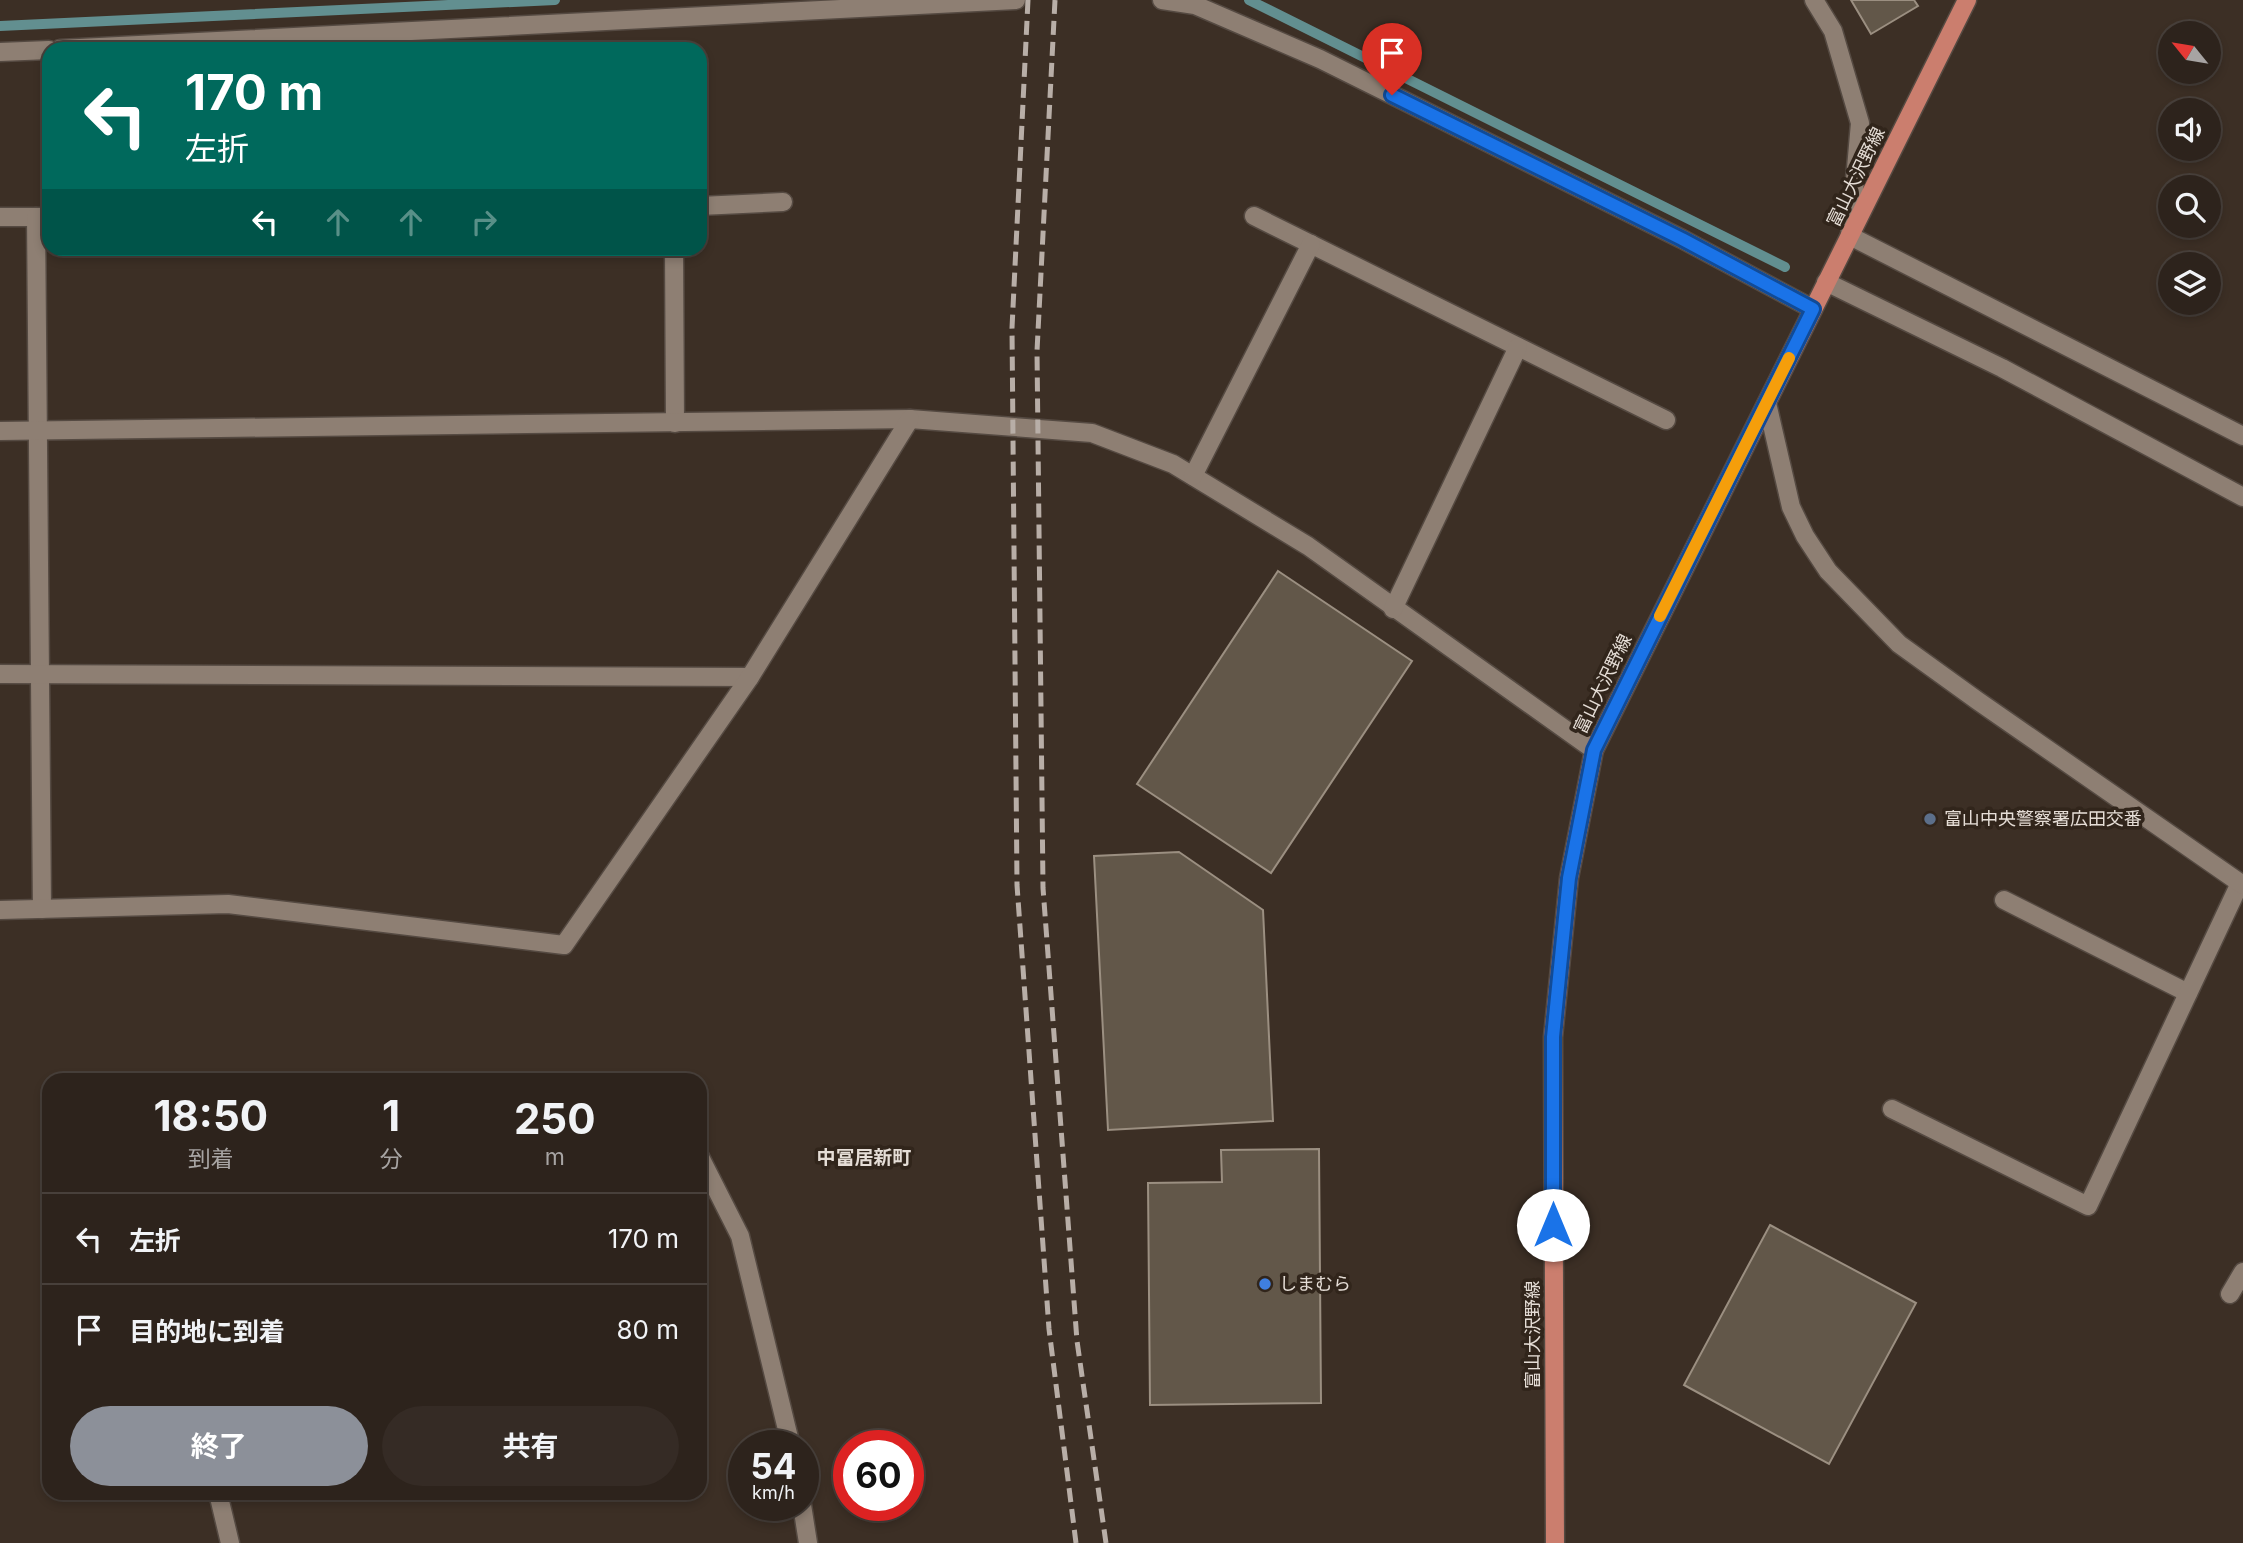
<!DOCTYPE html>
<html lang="ja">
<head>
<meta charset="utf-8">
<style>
	body { margin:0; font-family:Inter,"Noto Sans JP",sans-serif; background:#352b25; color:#f1f3f6; height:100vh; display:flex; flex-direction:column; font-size:26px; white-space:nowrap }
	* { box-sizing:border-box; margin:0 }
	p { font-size:23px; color:#a7a4a3 }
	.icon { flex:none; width:38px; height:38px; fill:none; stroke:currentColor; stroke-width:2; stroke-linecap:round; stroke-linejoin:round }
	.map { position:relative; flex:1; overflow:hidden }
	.sheet { position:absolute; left:42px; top:1073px; width:665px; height:427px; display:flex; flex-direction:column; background:#2d231c; border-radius:21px; box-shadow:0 4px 10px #0003,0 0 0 2px #48403b }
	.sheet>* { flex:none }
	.guide { position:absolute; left:42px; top:42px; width:665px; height:214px; border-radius:21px; box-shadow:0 4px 10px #0003,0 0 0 2px #48403b; background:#00695c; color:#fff; overflow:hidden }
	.needle { width:46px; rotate:300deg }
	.tools { position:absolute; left:2158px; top:21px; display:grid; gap:14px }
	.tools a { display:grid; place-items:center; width:63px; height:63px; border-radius:50%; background:#2d231c; box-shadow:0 4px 10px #0003,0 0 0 2px #48403b; font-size:35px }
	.speed { position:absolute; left:728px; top:1430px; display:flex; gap:14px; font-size:35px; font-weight:700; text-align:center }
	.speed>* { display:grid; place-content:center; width:91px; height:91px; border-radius:50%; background:#2d231c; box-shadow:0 4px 10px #0003,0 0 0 2px #48403b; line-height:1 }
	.speed small { font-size:18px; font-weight:400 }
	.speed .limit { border:10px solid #d22; background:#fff; color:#111 }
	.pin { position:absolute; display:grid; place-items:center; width:60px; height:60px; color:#fff; margin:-72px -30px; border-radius:50% 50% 50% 0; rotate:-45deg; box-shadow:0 0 7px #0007 }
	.pin .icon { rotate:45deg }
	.me { position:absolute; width:77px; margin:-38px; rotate:0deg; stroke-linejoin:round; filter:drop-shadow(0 0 5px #0008) }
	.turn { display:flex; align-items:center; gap:24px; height:147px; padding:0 28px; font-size:32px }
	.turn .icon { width:91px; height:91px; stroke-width:2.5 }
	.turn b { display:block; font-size:49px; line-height:60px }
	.lanes { display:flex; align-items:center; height:66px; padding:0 28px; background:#0003; justify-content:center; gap:35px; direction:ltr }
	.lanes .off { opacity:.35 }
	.eta { display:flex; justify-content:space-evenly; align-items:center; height:119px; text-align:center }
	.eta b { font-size:42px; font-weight:700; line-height:49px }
	.cta { display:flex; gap:14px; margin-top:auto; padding:14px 28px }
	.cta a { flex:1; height:80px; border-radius:42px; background:#8c9099; color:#fff; font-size:28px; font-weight:700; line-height:80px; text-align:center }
	.cta a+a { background:#352b25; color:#f1f3f6 }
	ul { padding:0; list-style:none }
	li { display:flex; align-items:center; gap:21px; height:91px; padding:0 28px; border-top:2px solid #48403b }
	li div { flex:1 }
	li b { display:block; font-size:26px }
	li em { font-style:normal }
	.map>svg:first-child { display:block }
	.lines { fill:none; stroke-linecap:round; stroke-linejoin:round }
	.stream { stroke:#628f90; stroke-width:10 }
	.building { fill:#625749; stroke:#9b8f81; stroke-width:2 }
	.minor-casing { stroke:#554a42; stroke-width:21 }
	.tertiary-casing { stroke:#554a42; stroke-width:21 }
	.primary-casing { stroke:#554a42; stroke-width:21 }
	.minor { stroke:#8e7f73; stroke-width:18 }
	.tertiary { stroke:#8e7f73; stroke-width:18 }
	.primary { stroke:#cb7e6e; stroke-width:18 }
	.rail { stroke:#b8aea7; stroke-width:5; stroke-dasharray:14 7; stroke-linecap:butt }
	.route-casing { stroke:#114b97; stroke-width:18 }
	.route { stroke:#1a73e8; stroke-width:12 }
	.slow { stroke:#f59e0b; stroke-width:12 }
	.service-dot { fill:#5c6f8a; stroke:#31251b; stroke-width:2.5 }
	.shop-dot { fill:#3f7fe0; stroke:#31251b; stroke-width:2.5 }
	.labels { text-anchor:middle; stroke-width:7; stroke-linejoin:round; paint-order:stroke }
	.street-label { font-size:18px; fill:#e5ddd6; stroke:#31251b }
	.poi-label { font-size:18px; fill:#e5ddd6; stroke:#31251b; text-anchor:start }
	.neighbourhood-label { font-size:19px; font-weight:bold; fill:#e5ddd6; stroke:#31251b }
</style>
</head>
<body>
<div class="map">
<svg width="2243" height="1543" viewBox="0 0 2243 1543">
	<rect width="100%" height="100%" fill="#3c2f25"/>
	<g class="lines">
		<!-- stream -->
		<g class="stream">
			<path d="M1249,0L1785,267"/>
			<path d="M0,26L555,0"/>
		</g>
	</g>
	<!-- building -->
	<g class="building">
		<path d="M1851,0H1914L1918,6L1871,34Z"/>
		<path d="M1278,571L1412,661L1271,873L1137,784Z"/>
		<path d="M1179,852L1263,910L1273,1121L1108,1130L1094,856Z"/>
		<path d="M1319,1149L1321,1403L1150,1405L1148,1183L1222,1182L1221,1150Z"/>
		<path d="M1770,1225L1916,1303L1829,1464L1684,1385Z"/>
	</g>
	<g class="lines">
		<!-- minor casing -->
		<g class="minor-casing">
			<g id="minor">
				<path d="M1162,0L1195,5L1320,59L1682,239L1813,309"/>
				<path d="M60,49L1016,0"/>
				<path d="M0,52L49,50"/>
				<path d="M700,206L783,202"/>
				<path d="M1254,216L1666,420"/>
				<path d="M0,217H49"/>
				<path d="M36,217L42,909"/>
				<path d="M1850,236L2243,436"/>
				<path d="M674,248L675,423"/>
				<path d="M1826,282L2002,368L2243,497"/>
				<path d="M0,431L910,419L1092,433L1173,464L1308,546L1594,750"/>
				<path d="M1193,476L1311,244"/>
				<path d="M1393,609L1518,347"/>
				<path d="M0,674L750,677"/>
				<path d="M2004,900L2188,993"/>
				<path d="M0,910L228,904L564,945L750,677L910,419"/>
				<path d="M1892,1109L2088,1206L2240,883"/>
				<path d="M700,1157L740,1236L791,1446"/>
				<path d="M2230,1294L2243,1272"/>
				<path d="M218,1493L230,1543"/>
				<path d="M802,1505L808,1543"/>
			</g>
		</g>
		<!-- tertiary casing -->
		<g class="tertiary-casing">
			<g id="tertiary">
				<path d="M1814,0L1833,31L1860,123L1850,236"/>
				<path d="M1767,403L1791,507L1805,536L1828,571L1899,644L1978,701L2243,885"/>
			</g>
		</g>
		<!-- primary casing -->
		<g class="primary-casing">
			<path id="primary" d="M1555,1543L1553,1037L1569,878L1594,750L1967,0"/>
		</g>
		<!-- minor -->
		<use href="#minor" class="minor"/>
		<!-- tertiary -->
		<use href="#tertiary" class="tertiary"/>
		<!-- primary -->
		<use href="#primary" class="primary"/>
		<!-- rail -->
		<g class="rail">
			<path d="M1028,0L1012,328L1017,885L1049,1329L1076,1543"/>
			<path d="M1055,0L1037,351L1043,888L1077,1341L1106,1543"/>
		</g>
	</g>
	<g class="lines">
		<!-- route casing -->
		<g class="route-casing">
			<path id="route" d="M1392,95L1682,239L1813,309L1594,750L1569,878L1553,1037V1225"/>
		</g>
		<!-- route -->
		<use href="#route" class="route"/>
		<!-- slow -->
		<path class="slow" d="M1660,616L1789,358"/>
	</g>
	<!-- markers -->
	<circle class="service-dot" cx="1930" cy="819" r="7"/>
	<circle class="shop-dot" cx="1265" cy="1284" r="7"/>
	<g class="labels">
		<!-- street labels -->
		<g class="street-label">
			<text transform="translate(1856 177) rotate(-64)" y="6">富山大沢野線</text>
			<text transform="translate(1603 684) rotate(-64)" y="6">富山大沢野線</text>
			<text transform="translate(1533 1335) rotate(-90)" y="6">富山大沢野線</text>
		</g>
		<!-- poi labels -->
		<g class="poi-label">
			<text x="1944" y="825">富山中央警察署広田交番</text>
			<text x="1279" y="1290">しまむら</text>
		</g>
		<!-- neighbourhood labels -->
		<g class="neighbourhood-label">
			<text x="864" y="1164">中冨居新町</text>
		</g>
	</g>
</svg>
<div class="tools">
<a><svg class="needle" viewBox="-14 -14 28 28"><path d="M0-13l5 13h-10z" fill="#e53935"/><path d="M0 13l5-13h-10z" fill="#a7a4a3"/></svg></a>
<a><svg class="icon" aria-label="sound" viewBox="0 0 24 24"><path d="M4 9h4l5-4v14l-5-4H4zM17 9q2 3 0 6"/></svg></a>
<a><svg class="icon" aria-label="search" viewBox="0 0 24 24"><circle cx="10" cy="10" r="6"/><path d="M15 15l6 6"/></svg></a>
<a><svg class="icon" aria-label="layers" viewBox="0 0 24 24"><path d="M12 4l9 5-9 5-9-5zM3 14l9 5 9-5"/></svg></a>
</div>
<div class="speed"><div>54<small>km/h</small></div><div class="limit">60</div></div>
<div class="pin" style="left:1392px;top:95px;background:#d93025"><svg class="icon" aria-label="arrive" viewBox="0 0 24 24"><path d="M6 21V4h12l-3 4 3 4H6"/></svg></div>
<svg class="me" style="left:1553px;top:1225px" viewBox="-20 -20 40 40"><circle r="19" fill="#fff"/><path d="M0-13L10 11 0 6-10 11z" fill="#1a73e8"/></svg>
<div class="guide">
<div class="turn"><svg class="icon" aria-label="left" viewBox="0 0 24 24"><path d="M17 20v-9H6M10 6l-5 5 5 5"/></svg><div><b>170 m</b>左折</div></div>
<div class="lanes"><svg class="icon" aria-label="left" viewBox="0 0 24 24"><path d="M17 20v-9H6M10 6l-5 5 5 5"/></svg><svg class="icon off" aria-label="ahead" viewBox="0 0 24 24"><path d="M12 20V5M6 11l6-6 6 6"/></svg><svg class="icon off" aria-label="ahead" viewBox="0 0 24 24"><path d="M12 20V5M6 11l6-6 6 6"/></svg><svg class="icon off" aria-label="right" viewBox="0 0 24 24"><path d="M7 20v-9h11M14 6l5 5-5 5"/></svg></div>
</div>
<section class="sheet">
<div class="eta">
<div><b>18:50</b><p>到着</p></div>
<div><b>1</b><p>分</p></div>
<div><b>250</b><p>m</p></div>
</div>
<ul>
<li><svg class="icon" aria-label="left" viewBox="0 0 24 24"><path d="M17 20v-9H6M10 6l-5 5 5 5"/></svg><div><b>左折</b></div><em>170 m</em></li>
<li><svg class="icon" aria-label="arrive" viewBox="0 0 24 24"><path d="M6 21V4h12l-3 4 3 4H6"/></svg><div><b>目的地に到着</b></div><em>80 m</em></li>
</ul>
<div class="cta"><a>終了</a><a>共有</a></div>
</section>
</div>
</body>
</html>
